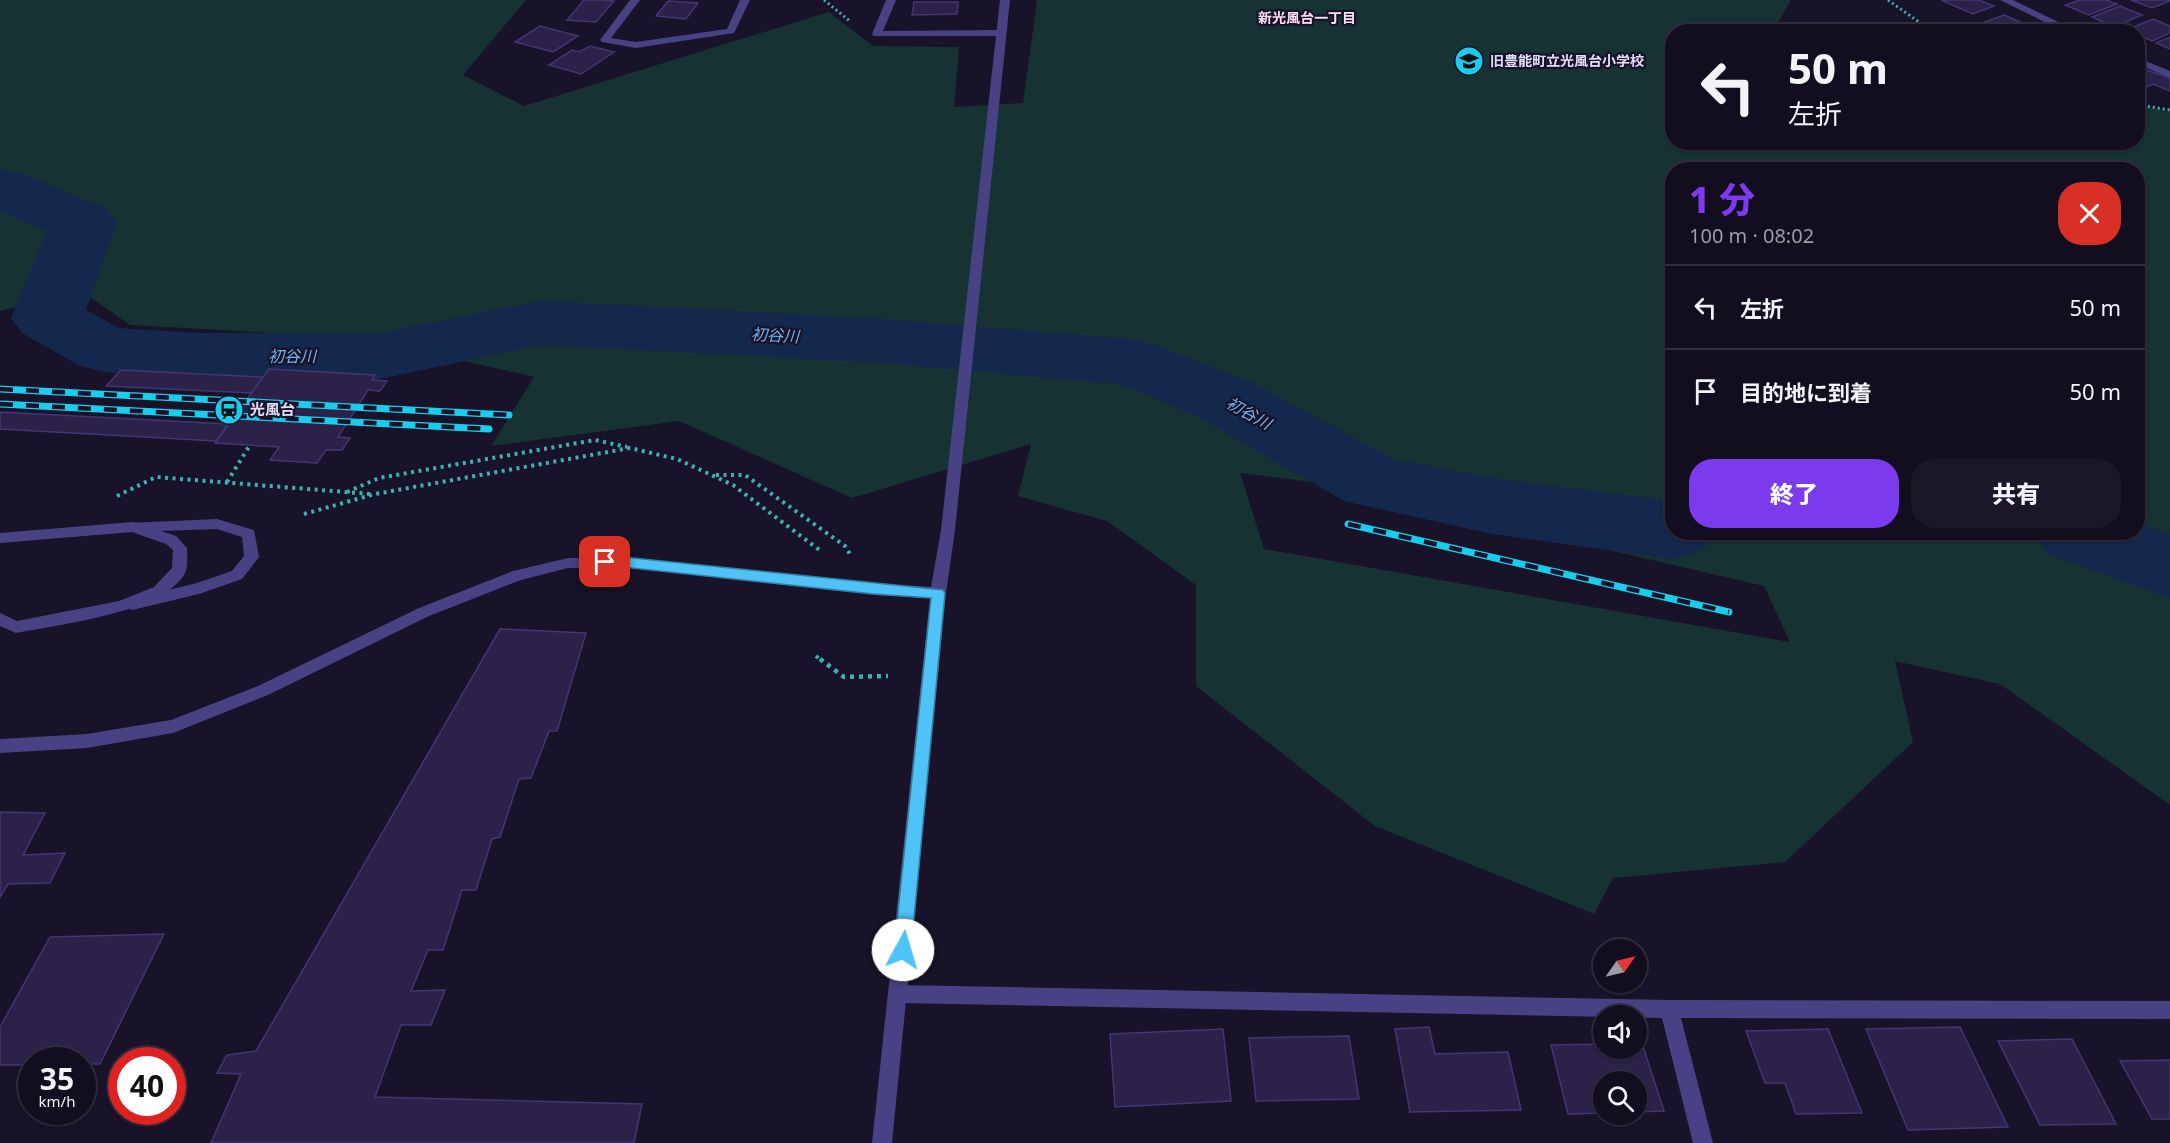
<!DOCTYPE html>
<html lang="ja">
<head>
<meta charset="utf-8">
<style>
	body { margin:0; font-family:"Noto Sans","Noto Sans JP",sans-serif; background:#1b1728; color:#f1f3f6; height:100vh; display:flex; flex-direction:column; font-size:22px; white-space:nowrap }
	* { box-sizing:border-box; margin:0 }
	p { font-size:20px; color:#9c9ca4 }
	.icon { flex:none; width:33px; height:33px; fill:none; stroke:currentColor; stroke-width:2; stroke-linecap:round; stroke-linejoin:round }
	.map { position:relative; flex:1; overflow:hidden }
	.drawer { position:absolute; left:1665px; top:162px; width:480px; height:378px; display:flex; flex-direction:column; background:#120e1f; border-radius:24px; box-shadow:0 2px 4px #0004,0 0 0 2px #312e3d }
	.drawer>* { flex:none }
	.top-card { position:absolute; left:1665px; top:24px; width:480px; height:126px; border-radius:24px; box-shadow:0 2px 4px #0004,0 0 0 2px #312e3d; background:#120e1f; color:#f1f3f6; overflow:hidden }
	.needle { width:39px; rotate:56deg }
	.controls { position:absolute; left:1593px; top:939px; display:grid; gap:12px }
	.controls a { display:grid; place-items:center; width:54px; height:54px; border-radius:50%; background:#120e1f; box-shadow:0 2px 4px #0004,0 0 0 2px #312e3d; font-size:30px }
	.speed { position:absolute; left:18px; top:1047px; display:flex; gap:12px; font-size:30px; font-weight:700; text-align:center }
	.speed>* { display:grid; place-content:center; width:78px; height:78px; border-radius:50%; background:#120e1f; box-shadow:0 2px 4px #0004,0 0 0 2px #312e3d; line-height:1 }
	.speed small { font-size:15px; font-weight:400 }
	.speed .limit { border:9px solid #d22; background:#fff; color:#111 }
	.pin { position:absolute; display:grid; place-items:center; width:51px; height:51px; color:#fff; margin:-26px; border-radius:12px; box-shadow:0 3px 9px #0006 }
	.me { position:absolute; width:66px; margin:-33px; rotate:6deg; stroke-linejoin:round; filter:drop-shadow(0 0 4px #0008) }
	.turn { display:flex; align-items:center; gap:21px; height:126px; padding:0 24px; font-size:27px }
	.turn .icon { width:78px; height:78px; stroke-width:2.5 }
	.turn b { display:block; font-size:42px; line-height:51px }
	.round { display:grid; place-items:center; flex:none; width:63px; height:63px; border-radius:24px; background:#1b1728 }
	.head { display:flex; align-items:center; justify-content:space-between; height:102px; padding:0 24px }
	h1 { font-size:36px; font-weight:800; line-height:45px; color:#7c3aed }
	.primary-button { display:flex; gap:12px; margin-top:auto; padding:12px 24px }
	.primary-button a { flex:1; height:69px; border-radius:24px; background:#7c3aed; color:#fff; font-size:24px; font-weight:800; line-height:69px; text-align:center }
	.primary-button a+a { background:#1b1728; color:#f1f3f6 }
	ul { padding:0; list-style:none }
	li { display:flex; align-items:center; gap:18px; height:84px; padding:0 24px; border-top:2px solid #312e3d }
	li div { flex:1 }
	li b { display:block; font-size:22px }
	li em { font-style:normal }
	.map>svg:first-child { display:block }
	.green { fill:#163233; fill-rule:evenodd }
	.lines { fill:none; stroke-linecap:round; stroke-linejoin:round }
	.river { fill:#14274c; fill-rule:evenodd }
	.building { fill:#2b2149; stroke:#443573; stroke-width:1.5 }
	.path-far2 { stroke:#3bb3b1; stroke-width:3; stroke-dasharray:2 3; stroke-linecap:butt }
	.path-far1 { stroke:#3bb3b1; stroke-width:4; stroke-dasharray:3 4.5; stroke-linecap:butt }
	.path { stroke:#3bb3b1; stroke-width:4.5; stroke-dasharray:4 5; stroke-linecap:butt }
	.service { fill:#484284; fill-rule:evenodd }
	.minor { fill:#484284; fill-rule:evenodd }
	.tertiary { fill:#484284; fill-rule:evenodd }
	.rail-casing { stroke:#1acdec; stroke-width:7 }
	.rail { stroke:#181329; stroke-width:4.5; stroke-dasharray:13; stroke-linecap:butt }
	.route { fill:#4fc3f7; stroke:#337fa1; stroke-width:1.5 }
	.labels { text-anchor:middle; stroke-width:4.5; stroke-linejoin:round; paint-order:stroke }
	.far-neighbourhood-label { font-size:14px; font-weight:bold; fill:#fce0f1; stroke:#181329 }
	.far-poi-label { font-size:14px; font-weight:bold; fill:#e3defc; stroke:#181329; text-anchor:start }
	.poi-label { font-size:15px; font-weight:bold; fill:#e3defc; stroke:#181329; text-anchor:start }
	.water-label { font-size:16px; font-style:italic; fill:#74b3f4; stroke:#181329 }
</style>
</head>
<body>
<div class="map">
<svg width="2170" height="1143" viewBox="0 0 2170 1143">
	<rect width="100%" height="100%" fill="#181329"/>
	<!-- green -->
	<path class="green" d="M0,0H526L463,75L524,106L829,12L873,46L959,47L954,107L1023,103L1037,0H1791L1773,31L1672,32V142H2138V106L2170,112V805L2000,684L1895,661L1913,742L1785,862L1613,878L1594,914L1375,826L1196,686V585L1107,521L1018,496L1031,444L852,498L679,421L491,446L534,377L364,338L130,325L80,290L0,311ZM1672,170H2138V532H1672ZM1240,473L1320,483L1764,586L1790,642L1264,549Z"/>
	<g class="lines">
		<!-- river -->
		<g class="river">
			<path d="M0,169L23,174L107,209L117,223L86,310L119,328L198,333H380L540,301L870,318L1131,339L1157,346L1251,382L1393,459L1492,478L1672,501V532H1712L1701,551L1672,559L1492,534L1344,501L1197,416L1119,384L870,362L540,345L380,379H198L104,372L78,365L22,333L11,318L47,231L0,211Z"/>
			<path d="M2138,523L2170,535V598L2045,553L2033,532H2138Z"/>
		</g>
	</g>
	<!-- building -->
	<g class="building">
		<path d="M584,0H602L614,1L596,22L567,20Z"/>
		<path d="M1941,0H1979L1994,6L1973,14Z"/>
		<path d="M2080,0H2106L2117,4L2089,15L2065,5Z"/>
		<path d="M2131,0H2170V1L2152,8Z"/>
		<path d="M668,1L698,3L686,19L656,16Z"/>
		<path d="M914,2H958L957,14L912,15Z"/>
		<path d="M2120,6L2142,15L2114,27L2092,17Z"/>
		<path d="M2004,15L2032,27L2021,32H1975L1968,28Z"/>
		<path d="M2153,19L2170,26V33L2152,41L2138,35V32L2126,30Z"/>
		<path d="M540,26L578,36L553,52L515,42Z"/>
		<path d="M2170,37V49L2156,43Z"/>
		<path d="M590,46L614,52L581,74L549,65L572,50L579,52Z"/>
		<path d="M2138,67L2170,78V91L2153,84L2144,88L2138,85Z"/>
		<path d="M269,369L375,375L372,380L387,381L380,391L368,390L338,437L350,438L342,450H326L317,463L270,460L279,447L215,443Z"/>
		<path d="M121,370L263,377L251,393L106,386Z"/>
		<path d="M0,412L228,424L216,441L0,429Z"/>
		<path d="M500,629L586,633L557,731H549L531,778L519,779L500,837L492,839L476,890H462L443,950H428L411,991L445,990L431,1025H401L375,1097L642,1104L634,1143H211L241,1074L217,1073L227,1055L256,1051Z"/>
		<path d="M0,812L45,813L23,855L65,853L50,883L8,884L0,897Z"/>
		<path d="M164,934L100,1064H82V1060H32V1065H0V1027L50,937Z"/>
		<path d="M1429,1027L1435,1054L1508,1052L1521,1110L1410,1112L1395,1029Z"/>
		<path d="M1960,1027L2008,1127L1908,1130L1866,1029Z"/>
		<path d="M1223,1029L1231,1101L1115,1107L1110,1034Z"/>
		<path d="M1828,1029L1862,1113L1796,1114L1785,1083H1765L1746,1031Z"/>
		<path d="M1349,1036L1359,1099L1256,1101L1249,1038Z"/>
		<path d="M2072,1039L2116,1124L2040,1125L1998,1041Z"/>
		<path d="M1636,1043H1642L1664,1111L1636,1112V1082H1604V1113L1568,1114L1551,1045L1604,1044V1048H1636Z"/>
		<path d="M2170,1060V1119H2152L2120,1061Z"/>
	</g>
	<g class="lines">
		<!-- path-far2 -->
		<g class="path-far2">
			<path d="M824,0L851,22"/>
			<path d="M1888,0L1933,32"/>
			<path d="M2138,105L2170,110"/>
		</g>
		<!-- path-far1 -->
		<g class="path-far1">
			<path d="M716,475H745L845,546L851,556"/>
			<path d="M227,482L250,445"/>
			<path d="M347,492L379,478L595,440L627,447"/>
			<path d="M117,496L156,477L371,494"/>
			<path d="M304,514L375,494L630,448L677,459L733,485L822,552"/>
			<path d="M816,656L822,661"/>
		</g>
		<!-- path -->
		<path class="path" d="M820,659L844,677L888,676"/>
		<!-- service -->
		<path class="service" d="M217,519L254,530L259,557L242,579L199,594L132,610L127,608L124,604L127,600L197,583L232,571L244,556L242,537L217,529L133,532L128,531L126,527L128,523Z"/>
		<!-- minor -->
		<g class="minor">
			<path d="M630,0H640L611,38L636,42L727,29L740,0H750L734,33L636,48L602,42L600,40Z"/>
			<path d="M886,0H896L883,31L1000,30L1005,33L1000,36H874L872,34Z"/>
			<path d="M2000,0H2013L2079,32H2065Z"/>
			<path d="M2138,58L2170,71V78L2138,64Z"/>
			<path d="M133,522L176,536L187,548C187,555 188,565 186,571C169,612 56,625 16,633L0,626V613L17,621L119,601L154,587L172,568L173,550L166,544L132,532L0,543V533Z"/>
			<path d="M898,985L1669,1000L2170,1001V1019L1681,1018L1713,1143H1693L1662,1018L898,1003L891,1000L888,994L891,988Z"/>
		</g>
		<!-- tertiary -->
		<path class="tertiary" d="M1000,0H1010L955,530L946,593L892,1143H872L930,598L874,595L623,567L568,568L521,580L429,616L270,694L173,733L87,748L0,753V739L87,734L171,720L258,686L419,608L513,571L568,558L623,557L874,583L931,587L941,530Z"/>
		<!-- rail casing -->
		<g class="rail-casing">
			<g id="rail">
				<path d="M0,389L509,415"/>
				<path d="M0,404L489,429"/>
				<path d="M1348,524L1729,612"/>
			</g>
		</g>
		<!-- rail -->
		<use href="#rail" class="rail"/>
	</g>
	<!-- route -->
	<path class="route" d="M605,557H623L943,590L945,593L911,950L909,955L903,957L897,955L894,950L931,598L874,594L623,567H605L598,562Z"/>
	<!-- icons -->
	<defs>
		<g id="school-disc" transform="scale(1.5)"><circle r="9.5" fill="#1acdec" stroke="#181329"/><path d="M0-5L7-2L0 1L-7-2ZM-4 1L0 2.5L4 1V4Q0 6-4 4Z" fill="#111"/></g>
		<g id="station-disc" transform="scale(1.5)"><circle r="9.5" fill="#1acdec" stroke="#181329"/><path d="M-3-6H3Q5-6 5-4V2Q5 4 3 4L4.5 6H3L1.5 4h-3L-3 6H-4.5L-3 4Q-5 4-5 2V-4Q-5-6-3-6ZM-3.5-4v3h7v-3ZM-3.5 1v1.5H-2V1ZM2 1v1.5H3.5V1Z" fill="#111"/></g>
	</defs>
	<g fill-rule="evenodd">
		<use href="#school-disc" x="1469" y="61"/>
		<use href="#station-disc" x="229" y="410"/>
	</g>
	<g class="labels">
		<!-- far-neighbourhood labels -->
		<g class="far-neighbourhood-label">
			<text x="1307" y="23">新光風台一丁目</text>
		</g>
		<!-- far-poi labels -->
		<g class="far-poi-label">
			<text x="1490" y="66">旧豊能町立光風台小学校</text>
		</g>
		<!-- poi labels -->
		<g class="poi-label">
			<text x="250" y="415">光風台</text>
		</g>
		<!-- water labels -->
		<g class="water-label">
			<text transform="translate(775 335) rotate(3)" y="6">初谷川</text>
			<text x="292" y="362">初谷川</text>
			<text transform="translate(1249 413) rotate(29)" y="6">初谷川</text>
		</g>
	</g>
</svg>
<div class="controls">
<a><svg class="needle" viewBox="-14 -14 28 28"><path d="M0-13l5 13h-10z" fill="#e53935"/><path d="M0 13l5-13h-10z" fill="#9c9ca4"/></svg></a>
<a><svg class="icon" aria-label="sound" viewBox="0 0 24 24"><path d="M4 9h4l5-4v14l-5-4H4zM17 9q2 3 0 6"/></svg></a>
<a><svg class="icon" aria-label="search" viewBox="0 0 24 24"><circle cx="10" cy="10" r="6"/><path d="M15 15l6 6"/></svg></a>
</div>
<div class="speed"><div>35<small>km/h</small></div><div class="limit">40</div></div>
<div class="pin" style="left:605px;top:562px;background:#d93025"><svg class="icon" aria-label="arrive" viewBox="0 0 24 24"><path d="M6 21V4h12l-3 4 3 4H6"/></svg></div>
<svg class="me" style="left:903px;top:950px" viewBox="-20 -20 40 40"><circle r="19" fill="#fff"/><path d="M0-13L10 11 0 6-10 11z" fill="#4fc3f7"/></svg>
<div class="top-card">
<div class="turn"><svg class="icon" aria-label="left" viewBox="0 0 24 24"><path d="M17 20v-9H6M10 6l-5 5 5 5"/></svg><div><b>50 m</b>左折</div></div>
</div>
<section class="drawer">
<div class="head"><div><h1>1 分</h1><p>100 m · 08:02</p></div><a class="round" style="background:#d93025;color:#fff"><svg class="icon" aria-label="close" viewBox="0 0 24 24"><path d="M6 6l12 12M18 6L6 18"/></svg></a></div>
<ul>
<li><svg class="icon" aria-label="left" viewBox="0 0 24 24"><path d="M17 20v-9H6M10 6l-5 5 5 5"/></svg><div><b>左折</b></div><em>50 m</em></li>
<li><svg class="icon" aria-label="arrive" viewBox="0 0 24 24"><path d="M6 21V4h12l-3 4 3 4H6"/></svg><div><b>目的地に到着</b></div><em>50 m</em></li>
</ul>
<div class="primary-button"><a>終了</a><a>共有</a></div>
</section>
</div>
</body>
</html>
